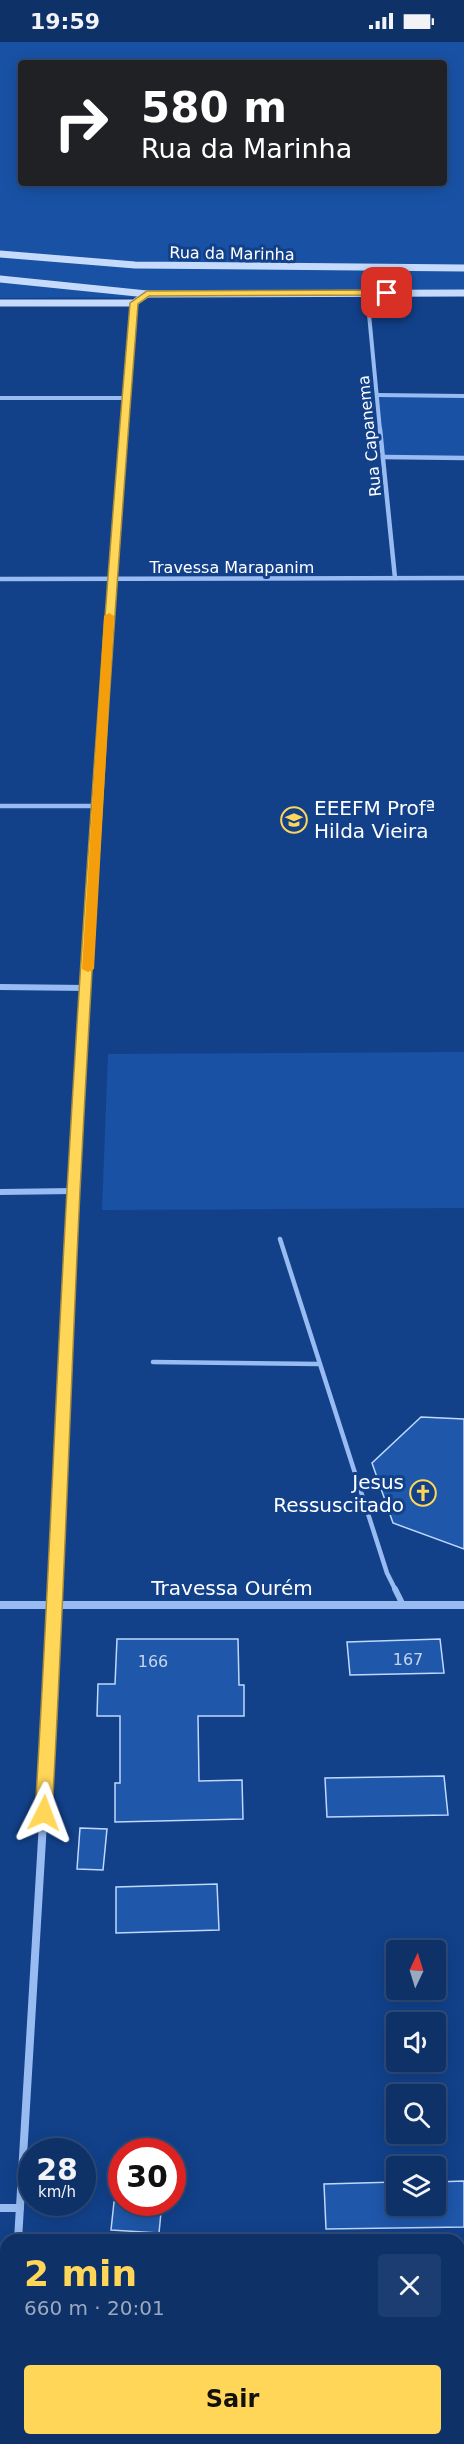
<!DOCTYPE html>
<html lang="pt">
<head>
<meta charset="utf-8">
<style>
	body { margin:0; font-family:"DejaVu Sans",sans-serif; background:#1c3d71; color:#f1f3f6; height:100vh; display:flex; flex-direction:column; font-size:22px; white-space:nowrap }
	* { box-sizing:border-box; margin:0 }
	p { font-size:20px; color:#9ba9c0 }
	.icon { flex:none; width:33px; height:33px; fill:none; stroke:currentColor; stroke-width:2; stroke-linecap:round; stroke-linejoin:round }
	.map { position:relative; flex:1; overflow:hidden }
	.drawer { position:absolute; left:0px; top:2192px; width:465px; height:212px; display:flex; flex-direction:column; background:#0e3168; border-radius:18px 18px 0 0; box-shadow:0 3px 15px #0003,0 0 0 2px #2e4c7c }
	.drawer>* { flex:none }
	.guide { position:absolute; left:18px; top:18px; width:429px; height:126px; border-radius:6px; box-shadow:0 3px 15px #0003,0 0 0 2px #2e4c7c; background:#202124; color:#fff; overflow:hidden }
	.needle { width:39px; rotate:4deg }
	.tools { position:absolute; left:386px; top:1898px; display:grid; gap:12px }
	.tools a { display:grid; place-items:center; width:60px; height:60px; border-radius:6px; background:#0e3168; box-shadow:0 3px 15px #0003,0 0 0 2px #2e4c7c; font-size:30px }
	.speed { position:absolute; left:18px; top:2096px; display:flex; gap:12px; font-size:30px; font-weight:700; text-align:center }
	.speed>* { display:grid; place-content:center; width:78px; height:78px; border-radius:50%; background:#0e3168; box-shadow:0 3px 15px #0003,0 0 0 2px #2e4c7c; line-height:1 }
	.speed small { font-size:15px; font-weight:400 }
	.speed .limit { border:9px solid #d22; background:#fff; color:#111 }
	.pin { position:absolute; display:grid; place-items:center; width:51px; height:51px; color:#fff; margin:-26px; border-radius:12px; box-shadow:0 3px 9px #0006 }
	.me { position:absolute; width:66px; margin:-33px; rotate:3deg; stroke-linejoin:round; filter:drop-shadow(0 0 4px #0008) }
	.turn { display:flex; align-items:center; gap:21px; height:126px; padding:0 24px; font-size:27px }
	.turn .icon { width:78px; height:78px; stroke-width:2.5 }
	.turn b { display:block; font-size:42px; line-height:51px }
	.round { display:grid; place-items:center; flex:none; width:63px; height:63px; border-radius:6px; background:#1c3d71 }
	.head { display:flex; align-items:center; justify-content:space-between; height:102px; padding:0 24px }
	h1 { font-size:36px; font-weight:700; line-height:45px; color:#ffd658 }
	.action { display:flex; gap:12px; margin-top:auto; padding:12px 24px }
	.action a { flex:1; height:69px; border-radius:6px; background:#ffd658; color:#111; font-size:24px; font-weight:700; line-height:69px; text-align:center }
	.status { display:flex; justify-content:space-between; align-items:center; height:42px; padding:0 30px; background:#0e3168; direction:ltr }
	.status svg { height:16px; fill:currentColor }
	.map>svg:first-child { display:block }
	.green { fill:#1952a5; fill-rule:evenodd }
	.building { fill:#1f57aa; stroke:#bfd8fc; stroke-width:1.5 }
	.lines { fill:none; stroke-linecap:round; stroke-linejoin:round }
	.lane-far1 { stroke:#98bcf1; stroke-width:4.5 }
	.lane { stroke:#98bcf1; stroke-width:6 }
	.street-far3 { stroke:#98bcf1; stroke-width:4 }
	.street-far2 { stroke:#98bcf1; stroke-width:4.5 }
	.street-far1 { stroke:#98bcf1; stroke-width:6 }
	.street { stroke:#98bcf1; stroke-width:8 }
	.secondary { stroke:#c6dbfc; stroke-width:7 }
	.route { fill:#ffd658; stroke:#a68b39; stroke-width:1.5 }
	.slow { fill:#f59e0b }
	.labels { text-anchor:middle; stroke-width:6; stroke-linejoin:round; paint-order:stroke }
	.far-street-label { font-size:16px; fill:#fff; stroke:#12418a }
	.number-label { font-size:16px; fill:#c7d5ea }
	.poi-label { font-size:20px; fill:#fff; stroke:#12418a; text-anchor:start }
	.street-label { font-size:20px; fill:#fff; stroke:#12418a }
</style>
</head>
<body>
<div class="status"><b>19:59</b><svg viewBox="0 0 49 12"><path d="M0 12V9h3v3zM5 12V6h3v6zM10 12V3h3v9zM15 12V0h3v12zM26 1h20v11H26zM47 4h2v5h-2z"/></svg></div>
<div class="map">
<svg width="464" height="2402" viewBox="0 0 464 2402">
	<rect width="100%" height="100%" fill="#12418a"/>
	<!-- green -->
	<g class="green">
		<path d="M0,0H464V254L0,256ZM21,21H444V141H21Z"/>
		<path d="M377,353L464,354V416L383,415Z"/>
		<path d="M464,1010V1166L102,1168L108,1012Z"/>
	</g>
	<!-- building -->
	<g class="building">
		<path d="M421,1375L464,1377V1507L393,1481L372,1421Z"/>
		<path d="M117,1597H238L239,1643H244V1674H198L199,1739L242,1738L243,1777L115,1780V1741H120V1674H97L98,1642H115Z"/>
		<path d="M440,1597L444,1631L350,1633L347,1600Z"/>
		<path d="M444,1734L448,1773L327,1775L325,1736Z"/>
		<path d="M80,1786L107,1787L103,1828L77,1827Z"/>
		<path d="M217,1842L219,1888L116,1891V1845Z"/>
		<path d="M464,2139V2185L326,2187L324,2142L396,2140V2163H435V2140Z"/>
		<path d="M114,2160H162L159,2191L111,2188Z"/>
	</g>
	<g class="lines">
		<!-- lane-far1 -->
		<g class="lane-far1">
			<path d="M280,1197L387,1531L396,1549"/>
			<path d="M153,1320L319,1322"/>
		</g>
		<!-- lane -->
		<path class="lane" d="M395,1547L403,1563"/>
		<!-- street-far3 -->
		<g class="street-far3">
			<path d="M367,251L380,388"/>
			<path d="M377,353L464,354"/>
			<path d="M0,356H125"/>
			<path d="M123,388L134,261"/>
		</g>
		<!-- street-far2 -->
		<g class="street-far2">
			<path d="M380,387L395,536"/>
			<path d="M383,415L464,416"/>
			<path d="M0,537L464,536"/>
			<path d="M0,764H99"/>
			<path d="M89,893L111,537L124,387"/>
		</g>
		<!-- street-far1 -->
		<g class="street-far1">
			<path d="M0,945L87,946"/>
			<path d="M0,1150L74,1149"/>
			<path d="M57,1549L74,1149L90,891"/>
		</g>
		<!-- street -->
		<g class="street">
			<path d="M0,1563H464"/>
			<path d="M0,2166H20"/>
			<path d="M18,2198L57,1547"/>
			<path d="M9,2402L10,2397"/>
		</g>
		<!-- secondary -->
		<g class="secondary">
			<path d="M0,212L135,223L464,226"/>
			<path d="M0,237L147,252L464,251"/>
			<path d="M0,261H134L147,252"/>
		</g>
	</g>
	<!-- route -->
	<path class="route" d="M387,248L390,249V253L149,254L138,262C115,557 95,853 80,1149C70,1356 64,1564 52,1771L50,1776L44,1778L38,1776L35,1771C48,1563 55,1356 67,1148C84,852 105,556 130,261L147,249Z"/>
	<!-- slow -->
	<path class="slow" d="M109,571L114,574L94,927L88,930L82,927L104,574Z"/>
	<!-- icons -->
	<defs>
		<g id="school-ring" transform="scale(1.35)"><circle r="9.5" fill="#12418a" stroke="#ffd658" stroke-width="1.5"/><path d="M0-5L7-2L0 1L-7-2ZM-4 1L0 2.5L4 1V4Q0 6-4 4Z" fill="#ffd658"/></g>
		<g id="church-ring" transform="scale(1.35)"><circle r="9.5" fill="#12418a" stroke="#ffd658" stroke-width="1.5"/><path d="M-1.2-6h2.4v3.5h3.3v2.4h-3.3V6h-2.4V-.1h-3.3v-2.4h3.3Z" fill="#ffd658"/></g>
	</defs>
	<g fill-rule="evenodd">
		<use href="#school-ring" x="294" y="778"/>
		<use href="#church-ring" x="423" y="1451"/>
	</g>
	<g class="labels">
		<!-- far-street labels -->
		<g class="far-street-label">
			<text transform="translate(232 211) rotate(1)" y="6">Rua da Marinha</text>
			<text transform="translate(369 394) rotate(-96)" y="6">Rua Capanema</text>
			<text x="232" y="531">Travessa Marapanim</text>
		</g>
		<!-- number labels -->
		<g class="number-label">
			<text x="408" y="1623">167</text>
			<text x="153" y="1625">166</text>
		</g>
		<!-- poi labels -->
		<g class="poi-label">
			<text x="314" y="773">EEEFM Profª<tspan x="314" dy="23">Hilda Vieira</tspan></text>
			<text x="404" y="1447" text-anchor="end">Jesus<tspan x="404" dy="23">Ressuscitado</tspan></text>
		</g>
		<!-- street labels -->
		<g class="street-label">
			<text x="232" y="1553">Travessa Ourém</text>
		</g>
	</g>
</svg>
<div class="tools">
<a><svg class="needle" viewBox="-14 -14 28 28"><path d="M0-13l5 13h-10z" fill="#e53935"/><path d="M0 13l5-13h-10z" fill="#9ba9c0"/></svg></a>
<a><svg class="icon" aria-label="sound" viewBox="0 0 24 24"><path d="M4 9h4l5-4v14l-5-4H4zM17 9q2 3 0 6"/></svg></a>
<a><svg class="icon" aria-label="search" viewBox="0 0 24 24"><circle cx="10" cy="10" r="6"/><path d="M15 15l6 6"/></svg></a>
<a><svg class="icon" aria-label="layers" viewBox="0 0 24 24"><path d="M12 4l9 5-9 5-9-5zM3 14l9 5 9-5"/></svg></a>
</div>
<div class="speed"><div>28<small>km/h</small></div><div class="limit">30</div></div>
<div class="pin" style="left:387px;top:251px;background:#d93025"><svg class="icon" aria-label="arrive" viewBox="0 0 24 24"><path d="M6 21V4h12l-3 4 3 4H6"/></svg></div>
<svg class="me" style="left:44px;top:1771px" viewBox="-20 -20 40 40"><path d="M0-17L14 15 0 8-14 15z" fill="#ffd658" stroke="#fff" stroke-width="4"/></svg>
<div class="guide">
<div class="turn"><svg class="icon" aria-label="right" viewBox="0 0 24 24"><path d="M7 20v-9h11M14 6l5 5-5 5"/></svg><div><b>580 m</b>Rua da Marinha</div></div>
</div>
<section class="drawer">
<div class="head"><div><h1>2 min</h1><p>660 m · 20:01</p></div><a class="round"><svg class="icon" aria-label="close" viewBox="0 0 24 24"><path d="M6 6l12 12M18 6L6 18"/></svg></a></div>
<div class="action"><a>Sair</a></div>
</section>
</div>
</body>
</html>
